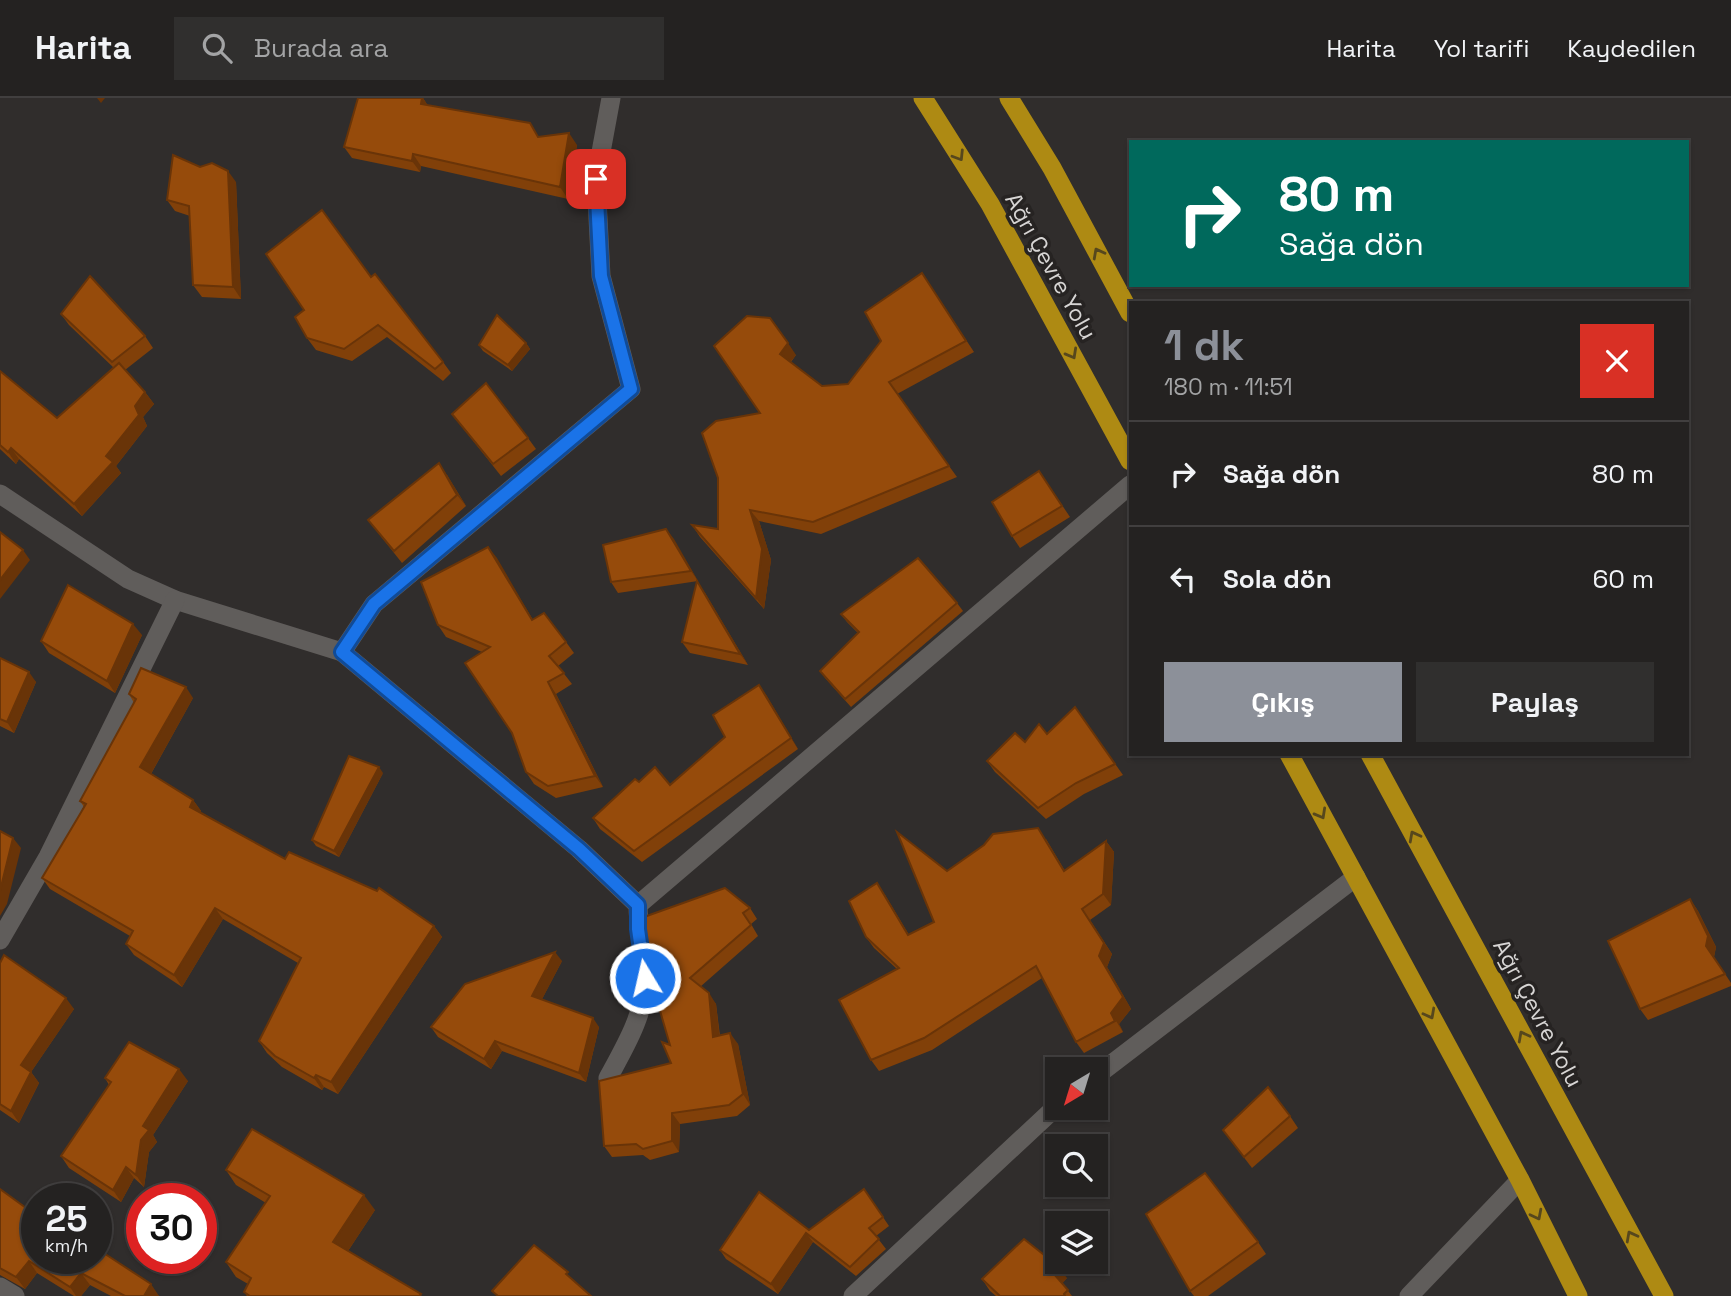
<!DOCTYPE html>
<html lang="tr">
<head>
<meta charset="utf-8">
<style>
	body { margin:0; font-family:"Space Grotesk",sans-serif; background:#302f2e; color:#f1f3f6; height:100vh; display:flex; flex-direction:column; font-size:26px; white-space:nowrap }
	* { box-sizing:border-box; margin:0 }
	p { font-size:23px; color:#a3a4a5 }
	.icon { flex:none; width:38px; height:38px; fill:none; stroke:currentColor; stroke-width:2; stroke-linecap:round; stroke-linejoin:round }
	.map { position:relative; flex:1; overflow:hidden }
	.sheet { position:absolute; left:1129px; top:203px; width:560px; height:455px; display:flex; flex-direction:column; background:#242221; border-radius:0px; box-shadow:0 2px 5px #0004,0 0 0 2px #413f3f }
	.sheet>* { flex:none }
	.banner { position:absolute; left:1129px; top:42px; width:560px; height:147px; border-radius:0px; box-shadow:0 2px 5px #0004,0 0 0 2px #413f3f; background:#00695c; color:#fff; overflow:hidden }
	.needle { width:46px; rotate:218deg }
	.buttons { position:absolute; left:1045px; top:959px; display:grid; gap:14px }
	.buttons a { display:grid; place-items:center; width:63px; height:63px; border-radius:0px; background:#242221; box-shadow:0 2px 5px #0004,0 0 0 2px #413f3f; font-size:35px }
	.speed { position:absolute; left:21px; top:1085px; display:flex; gap:14px; font-size:35px; font-weight:700; text-align:center }
	.speed>* { display:grid; place-content:center; width:91px; height:91px; border-radius:50%; background:#242221; box-shadow:0 2px 5px #0004,0 0 0 2px #413f3f; line-height:1 }
	.speed small { font-size:18px; font-weight:400 }
	.speed .limit { border:10px solid #d22; background:#fff; color:#111 }
	.pin { position:absolute; display:grid; place-items:center; width:60px; height:60px; color:#fff; margin:-30px; border-radius:14px; box-shadow:0 4px 10px #0006 }
	.me { position:absolute; width:77px; margin:-38px; rotate:351deg; stroke-linejoin:round; filter:drop-shadow(0 0 5px #0008) }
	.turn { display:flex; align-items:center; gap:24px; height:147px; padding:0 35px; font-size:32px }
	.turn .icon { width:91px; height:91px; stroke-width:2.5 }
	.turn b { display:block; font-size:49px; line-height:60px }
	.round { display:grid; place-items:center; flex:none; width:74px; height:74px; border-radius:0px; background:#302f2e }
	.headline { display:flex; align-items:center; justify-content:space-between; height:119px; padding:0 35px }
	h1 { font-size:42px; font-weight:600; line-height:52px; color:#8c9099 }
	.cta { display:flex; gap:14px; margin-top:auto; padding:14px 35px }
	.cta a { flex:1; height:80px; border-radius:0px; background:#8c9099; color:#fff; font-size:28px; font-weight:600; line-height:80px; text-align:center }
	.cta a+a { background:#302f2e; color:#f1f3f6 }
	ul { padding:0; list-style:none }
	li { display:flex; align-items:center; gap:21px; height:105px; padding:0 35px; border-top:2px solid #413f3f }
	li div { flex:1 }
	li b { display:block; font-size:26px }
	li em { font-style:normal }
	header { display:flex; align-items:center; gap:42px; box-sizing:border-box; height:98px; padding:0 35px; background:#242221; border-bottom:2px solid #413f3f }
	header strong { font-size:33px }
	nav { display:flex; gap:38px; margin-inline-start:auto; font-size:24px }
	.search { width:490px; height:63px; background:#302f2e; display:flex; align-items:center; gap:18px; box-sizing:border-box; padding:0 24px; border-radius:0px; color:#a3a4a5; font-size:26px }
	.map>svg:first-child { display:block }
	.lines { fill:none; stroke-linecap:round; stroke-linejoin:round }
	.minor { stroke:#605d5b; stroke-width:19 }
	.trunk { stroke:#ae8a13; stroke-width:19 }
	.wall { fill:#814009 }
	.shaded-wall { fill:#693408 }
	.building { fill:#964b0b; stroke:#693408; stroke-width:2 }
	.oneway { stroke:#56471d }
	.route-casing { stroke:#114b97; stroke-width:18 }
	.route { stroke:#1a73e8; stroke-width:12 }
	.labels { text-anchor:middle; stroke-width:7; stroke-linejoin:round; paint-order:stroke }
	.street-label { font-size:23px; fill:#d7d5d4; stroke:#262322 }
</style>
</head>
<body>
<header>
<strong>Harita</strong>
<div class="search"><svg class="icon" aria-label="search" viewBox="0 0 24 24"><circle cx="10" cy="10" r="6"/><path d="M15 15l6 6"/></svg>Burada ara</div>
<nav><a>Harita</a><a>Yol tarifi</a><a>Kaydedilen</a></nav>
</header>
<div class="map">
<svg width="1731" height="1198" viewBox="0 0 1731 1198">
	<rect width="100%" height="100%" fill="#302d2c"/>
	<g class="lines">
		<!-- minor -->
		<g class="minor">
			<path d="M0,396L128,481L175,502L342,554L579,751L638,807C638,831 644,854 645,878C646,914 625,949 608,980"/>
			<path d="M342,554L374,506L631,291L601,178L596,81L611,0"/>
			<path d="M638,807L1130,387"/>
			<path d="M0,842L48,759L175,502"/>
			<path d="M1096,978L1356,779"/>
			<path d="M0,1189L15,1198"/>
			<path d="M853,1198L1057,1008"/>
			<path d="M1409,1198L1520,1082"/>
		</g>
		<!-- trunk -->
		<g class="trunk">
			<path d="M923,0L990,106L1130,363"/>
			<path d="M1009,0L1052,70L1130,215"/>
			<path d="M1289,656L1520,1082L1578,1198"/>
			<path d="M1370,656L1664,1198"/>
		</g>
	</g>
	<!-- wall -->
	<g class="wall">
		<path d="M358,0H423L428,8L539,39L577,47L568,101L421,68L420,74L352,60L344,49Z"/>
		<path d="M236,84L241,201L202,199L193,187L190,118L175,113L167,102Z"/>
		<path d="M371,179L443,264L451,275L443,283L387,239L352,263L316,252L307,240Z"/>
		<path d="M930,187L974,254L897,296L957,379L821,436L759,423L771,462L764,511L700,439L692,427L718,431L760,315L714,248L796,257L791,264L822,288L848,286Z"/>
		<path d="M61,216L145,238L153,250L125,272L145,294L154,306L143,319L147,328L116,368L121,375L82,418L19,361L16,366L0,351V273L57,320L114,270L69,227Z"/>
		<path d="M526,245L530,251L512,273L483,253L479,247Z"/>
		<path d="M452,316L528,340L536,351L501,378Z"/>
		<path d="M1039,373L1070,419L1020,450L1012,438Z"/>
		<path d="M447,377L466,408L402,465L368,422Z"/>
		<path d="M666,431L698,483L618,495L611,484Z"/>
		<path d="M488,449L533,522L566,544L574,555L558,568L572,586L556,596L603,689L556,700L534,686L526,674L482,554L446,539L438,527Z"/>
		<path d="M705,495L748,567L690,555L682,544Z"/>
		<path d="M957,505L963,513L851,609L826,581L820,573L858,535L847,524L841,516Z"/>
		<path d="M142,537L115,595L49,555L41,543Z"/>
		<path d="M0,560L36,584L14,635L0,628Z"/>
		<path d="M759,587L798,651L642,764L600,731L593,720L639,684L670,687L725,639Z"/>
		<path d="M129,596L193,600L151,676L193,702L201,713L200,715L285,761L434,828L442,839L338,996L324,989L322,992L282,969L267,955L259,943L298,865L223,821L182,889L134,857L126,846L130,838L50,791L42,780L84,709L80,703L134,605Z"/>
		<path d="M1075,609L1123,677L1084,696L1046,721L995,674L987,663L1025,644L1047,636Z"/>
		<path d="M383,675L339,759L316,748L312,742Z"/>
		<path d="M1046,741L1065,773L1106,743L1114,754L1111,807L1090,822L1112,856L1107,869L1131,911L1119,926L1123,934L1084,955L1076,944L1042,880L932,952L879,973L871,962L897,871L874,850L866,839L885,797L909,837L934,824L947,773Z"/>
		<path d="M1690,801L1698,813L1716,849L1714,859L1731,885V888L1648,922L1640,911Z"/>
		<path d="M750,810L757,821L751,826L758,838L700,889L716,906L720,938L738,946L750,1007L737,1018L680,1026L679,1054L650,1062L643,1057L612,1059L604,1048L671,965L670,947L649,875Z"/>
		<path d="M562,863L542,901L599,929L586,984L502,953L491,971L438,939L431,929Z"/>
		<path d="M0,865L74,911L31,974L39,985L19,1025L0,1012Z"/>
		<path d="M105,980L188,983L153,1037L157,1044L149,1054L144,1089L134,1080L121,1104L69,1070L61,1058L109,987Z"/>
		<path d="M1290,1018L1298,1030L1252,1070L1223,1032Z"/>
		<path d="M226,1072L375,1112L348,1153L422,1198H247L244,1194L248,1186L236,1179L226,1164L266,1105L236,1087Z"/>
		<path d="M0,1091L35,1117L159,1198H111L90,1187L81,1198H74L37,1175L25,1191L0,1177Z"/>
		<path d="M864,1091L889,1128L876,1138L886,1151L856,1178L813,1144L778,1196L726,1161L720,1152L809,1132Z"/>
		<path d="M1258,1144L1266,1156L1208,1198H1194L1190,1193Z"/>
		<path d="M1067,1180L1062,1185L1072,1198H996L990,1193L982,1181Z"/>
	</g>
	<!-- shaded-wall -->
	<g class="shaded-wall">
		<path d="M97,0H105L101,5Z"/>
		<path d="M422,0H423L430,11L421,6Z"/>
		<path d="M569,35L577,47L568,101L560,89Z"/>
		<path d="M413,56L421,68L420,74L412,63Z"/>
		<path d="M228,73L236,84L241,201L233,189Z"/>
		<path d="M526,245L530,251L512,273L508,267Z"/>
		<path d="M788,245L796,257L788,267L780,256Z"/>
		<path d="M145,294L154,306L143,319L147,328L116,368L121,375L82,418L74,406L106,358L135,308Z"/>
		<path d="M11,350L19,361L16,366L8,354Z"/>
		<path d="M439,365L447,377L466,408L457,397Z"/>
		<path d="M750,412L759,423L771,462L764,511L756,500Z"/>
		<path d="M666,431L674,441L698,483L691,473Z"/>
		<path d="M488,449L497,460L540,534L532,522Z"/>
		<path d="M23,452L30,462L0,501V482Z"/>
		<path d="M697,483L705,495L748,567L740,556Z"/>
		<path d="M133,526L142,537L115,595L107,583Z"/>
		<path d="M29,574L36,584L14,635L7,624Z"/>
		<path d="M548,584L556,596L603,689L595,678Z"/>
		<path d="M759,587L767,598L798,651L791,640Z"/>
		<path d="M186,589L193,600L148,681L140,669Z"/>
		<path d="M379,669L383,675L339,759L334,753Z"/>
		<path d="M193,702L201,713L197,720L190,709Z"/>
		<path d="M13,740L21,750L7,806L0,818V793Z"/>
		<path d="M1106,743L1114,754L1111,807L1103,796Z"/>
		<path d="M877,785L885,797L916,849L908,837Z"/>
		<path d="M1690,801L1698,813L1716,849L1714,859L1731,885L1706,848Z"/>
		<path d="M215,810L223,821L182,889L174,877Z"/>
		<path d="M1082,811L1112,856L1107,869L1131,911L1119,926L1123,934L1111,915L1099,858Z"/>
		<path d="M434,828L442,839L338,996L331,984Z"/>
		<path d="M555,854L562,863L539,907L532,898Z"/>
		<path d="M709,895L716,906L721,951L713,939Z"/>
		<path d="M66,900L74,911L31,974L39,985L19,1025L11,1013L21,967Z"/>
		<path d="M593,920L599,929L586,984L579,975Z"/>
		<path d="M730,935L738,946L750,1007L743,996Z"/>
		<path d="M495,943L502,953L491,971L484,961Z"/>
		<path d="M179,971L188,983L153,1037L157,1044L149,1054L144,1089L136,1077L143,1028Z"/>
		<path d="M316,977L324,989L322,992L314,980Z"/>
		<path d="M672,1015L680,1026L679,1054L672,1043Z"/>
		<path d="M126,1069L134,1080L121,1104L113,1092Z"/>
		<path d="M364,1097L375,1112L344,1159L333,1144Z"/>
		<path d="M806,1135L813,1144L778,1196L771,1186Z"/>
		<path d="M29,1163L37,1175L25,1191L16,1179Z"/>
		<path d="M1058,1168L1067,1180L1061,1187L1053,1175Z"/>
		<path d="M81,1175L90,1187L81,1198H76L70,1189Z"/>
		<path d="M151,1186L159,1198H144Z"/>
	</g>
	<!-- building -->
	<g class="building">
		<path d="M358,0H422L421,6L530,25L538,39L569,35L560,89L413,56L412,63L344,49Z"/>
		<path d="M173,57L200,69L212,65L228,73L233,189L193,187L189,108L167,102Z"/>
		<path d="M322,112L371,179L375,176L443,264L435,271L378,227L344,251L307,240L295,219L304,212L266,156Z"/>
		<path d="M922,175L966,243L889,284L949,368L813,424L750,412L762,451L756,500L692,427L718,431V380L702,335L716,323L760,315L714,248L747,218L770,220L788,245L780,256L822,288L848,286L881,243L865,214Z"/>
		<path d="M90,178L145,238L112,264L61,216Z"/>
		<path d="M497,217L526,245L508,267L479,247Z"/>
		<path d="M119,265L145,294L135,308L139,317L106,358L113,364L74,406L11,350L8,354L0,347V273L57,320Z"/>
		<path d="M486,285L528,340L493,366L452,316Z"/>
		<path d="M439,365L457,397L394,453L368,422Z"/>
		<path d="M1039,373L1062,408L1012,438L992,404Z"/>
		<path d="M666,431L691,473L611,484L603,447Z"/>
		<path d="M0,434L23,452L0,482Z"/>
		<path d="M488,449L532,522L544,515L566,544L549,558L564,575L548,584L595,678L548,688L526,674L512,635L465,565L490,549L438,527L421,484Z"/>
		<path d="M918,460L957,505L845,601L820,573L859,534L841,516Z"/>
		<path d="M697,483L740,556L682,544Z"/>
		<path d="M68,487L133,526L107,583L41,543Z"/>
		<path d="M0,560L29,574L7,624L0,621Z"/>
		<path d="M141,570L186,589L140,669L193,702L190,709L285,761L289,754L377,793L379,790L434,828L331,984L316,977L314,980L275,958L259,943L301,860L215,810L174,877L126,846L133,833L42,780L86,706L80,703L136,601L129,596Z"/>
		<path d="M759,587L791,640L634,753L593,720L635,681L639,684L655,669L670,687L725,639L713,617Z"/>
		<path d="M1075,609L1115,666L1076,685L1038,710L987,663L1015,635L1025,644L1039,626L1047,636Z"/>
		<path d="M349,658L379,669L334,753L312,742Z"/>
		<path d="M1038,730L1064,773L1106,743L1103,796L1082,811L1104,845L1099,858L1123,899L1111,915L1115,923L1076,944L1036,868L924,940L871,962L839,902L899,870L866,839L849,803L877,785L908,837L934,824L897,734L947,773L984,747L993,736Z"/>
		<path d="M0,733L13,740L0,793Z"/>
		<path d="M725,790L750,810L743,815L751,827L690,880L709,895L713,939L730,935L743,996L729,1007L672,1015V1043L643,1051L636,1046L604,1048L599,983L671,965L662,944L670,947L649,875L644,819Z"/>
		<path d="M1690,801L1708,838L1706,848L1725,876L1640,911L1608,843Z"/>
		<path d="M555,854L532,898L593,920L579,975L495,943L484,961L431,929L465,886Z"/>
		<path d="M4,857L66,900L21,967L31,974L11,1013L0,1006V865Z"/>
		<path d="M129,944L179,971L143,1028L149,1032L141,1042L136,1077L126,1069L113,1092L61,1058L111,984L105,980Z"/>
		<path d="M1268,989L1290,1018L1244,1059L1223,1032Z"/>
		<path d="M252,1031L364,1097L333,1144L421,1196L419,1198H250L244,1194L251,1180L226,1164L270,1098L226,1072Z"/>
		<path d="M1205,1075L1258,1144L1190,1193L1146,1116Z"/>
		<path d="M0,1091L37,1118V1160H96V1150L151,1186L144,1198H125L81,1175L70,1189L29,1163L16,1179L0,1170Z"/>
		<path d="M864,1091L883,1119L869,1130L879,1141L850,1169L806,1135L771,1186L720,1152L759,1094L809,1132Z"/>
		<path d="M1024,1141L1058,1168L1053,1175L1068,1192L1064,1196L1065,1198H1000L982,1181Z"/>
		<path d="M534,1147L568,1174L566,1176L591,1198H498L492,1193Z"/>
	</g>
	<!-- one-way arrows -->
	<defs><path id="oneway-chevron" d="M-2-3.5L2.5 0L-2 3.5" fill="none" stroke-width="1.6" stroke-linecap="round" stroke-linejoin="round" transform="scale(1.75)"/></defs>
	<g class="oneway">
		<use href="#oneway-chevron" transform="translate(959 58) rotate(58)"/>
		<use href="#oneway-chevron" transform="translate(1098 155) rotate(-118)"/>
		<use href="#oneway-chevron" transform="translate(1072 256) rotate(61)"/>
		<use href="#oneway-chevron" transform="translate(1321 716) rotate(61)"/>
		<use href="#oneway-chevron" transform="translate(1414 738) rotate(-118)"/>
		<use href="#oneway-chevron" transform="translate(1430 916) rotate(62)"/>
		<use href="#oneway-chevron" transform="translate(1523 938) rotate(-118)"/>
		<use href="#oneway-chevron" transform="translate(1537 1117) rotate(63)"/>
		<use href="#oneway-chevron" transform="translate(1631 1138) rotate(-118)"/>
	</g>
	<g class="lines">
		<!-- route casing -->
		<g class="route-casing">
			<path id="route" d="M596,81L601,178L631,291L374,506L342,554L579,751L638,807V831L645,880"/>
		</g>
		<!-- route -->
		<use href="#route" class="route"/>
	</g>
	<g class="labels">
		<!-- street labels -->
		<g class="street-label">
			<text transform="translate(1051 168) rotate(61)" y="8">Ağrı Çevre Yolu</text>
			<text transform="translate(1538 915) rotate(62)" y="8">Ağrı Çevre Yolu</text>
		</g>
	</g>
</svg>
<div class="buttons">
<a><svg class="needle" viewBox="-14 -14 28 28"><path d="M0-13l5 13h-10z" fill="#e53935"/><path d="M0 13l5-13h-10z" fill="#a3a4a5"/></svg></a>
<a><svg class="icon" aria-label="search" viewBox="0 0 24 24"><circle cx="10" cy="10" r="6"/><path d="M15 15l6 6"/></svg></a>
<a><svg class="icon" aria-label="layers" viewBox="0 0 24 24"><path d="M12 4l9 5-9 5-9-5zM3 14l9 5 9-5"/></svg></a>
</div>
<div class="speed"><div>25<small>km/h</small></div><div class="limit">30</div></div>
<div class="pin" style="left:596px;top:81px;background:#d93025"><svg class="icon" aria-label="arrive" viewBox="0 0 24 24"><path d="M6 21V4h12l-3 4 3 4H6"/></svg></div>
<svg class="me" style="left:645px;top:880px" viewBox="-20 -20 40 40"><circle r="17" fill="#1a73e8" stroke="#fff" stroke-width="3"/><path d="M0-11L8 9 0 5-8 9z" fill="#fff"/></svg>
<div class="banner">
<div class="turn"><svg class="icon" aria-label="right" viewBox="0 0 24 24"><path d="M7 20v-9h11M14 6l5 5-5 5"/></svg><div><b>80 m</b>Sağa dön</div></div>
</div>
<section class="sheet">
<div class="headline"><div><h1>1 dk</h1><p>180 m · 11:51</p></div><a class="round" style="background:#d93025;color:#fff"><svg class="icon" aria-label="close" viewBox="0 0 24 24"><path d="M6 6l12 12M18 6L6 18"/></svg></a></div>
<ul>
<li><svg class="icon" aria-label="right" viewBox="0 0 24 24"><path d="M7 20v-9h11M14 6l5 5-5 5"/></svg><div><b>Sağa dön</b></div><em>80 m</em></li>
<li><svg class="icon" aria-label="left" viewBox="0 0 24 24"><path d="M17 20v-9H6M10 6l-5 5 5 5"/></svg><div><b>Sola dön</b></div><em>60 m</em></li>
</ul>
<div class="cta"><a>Çıkış</a><a>Paylaş</a></div>
</section>
</div>
</body>
</html>
